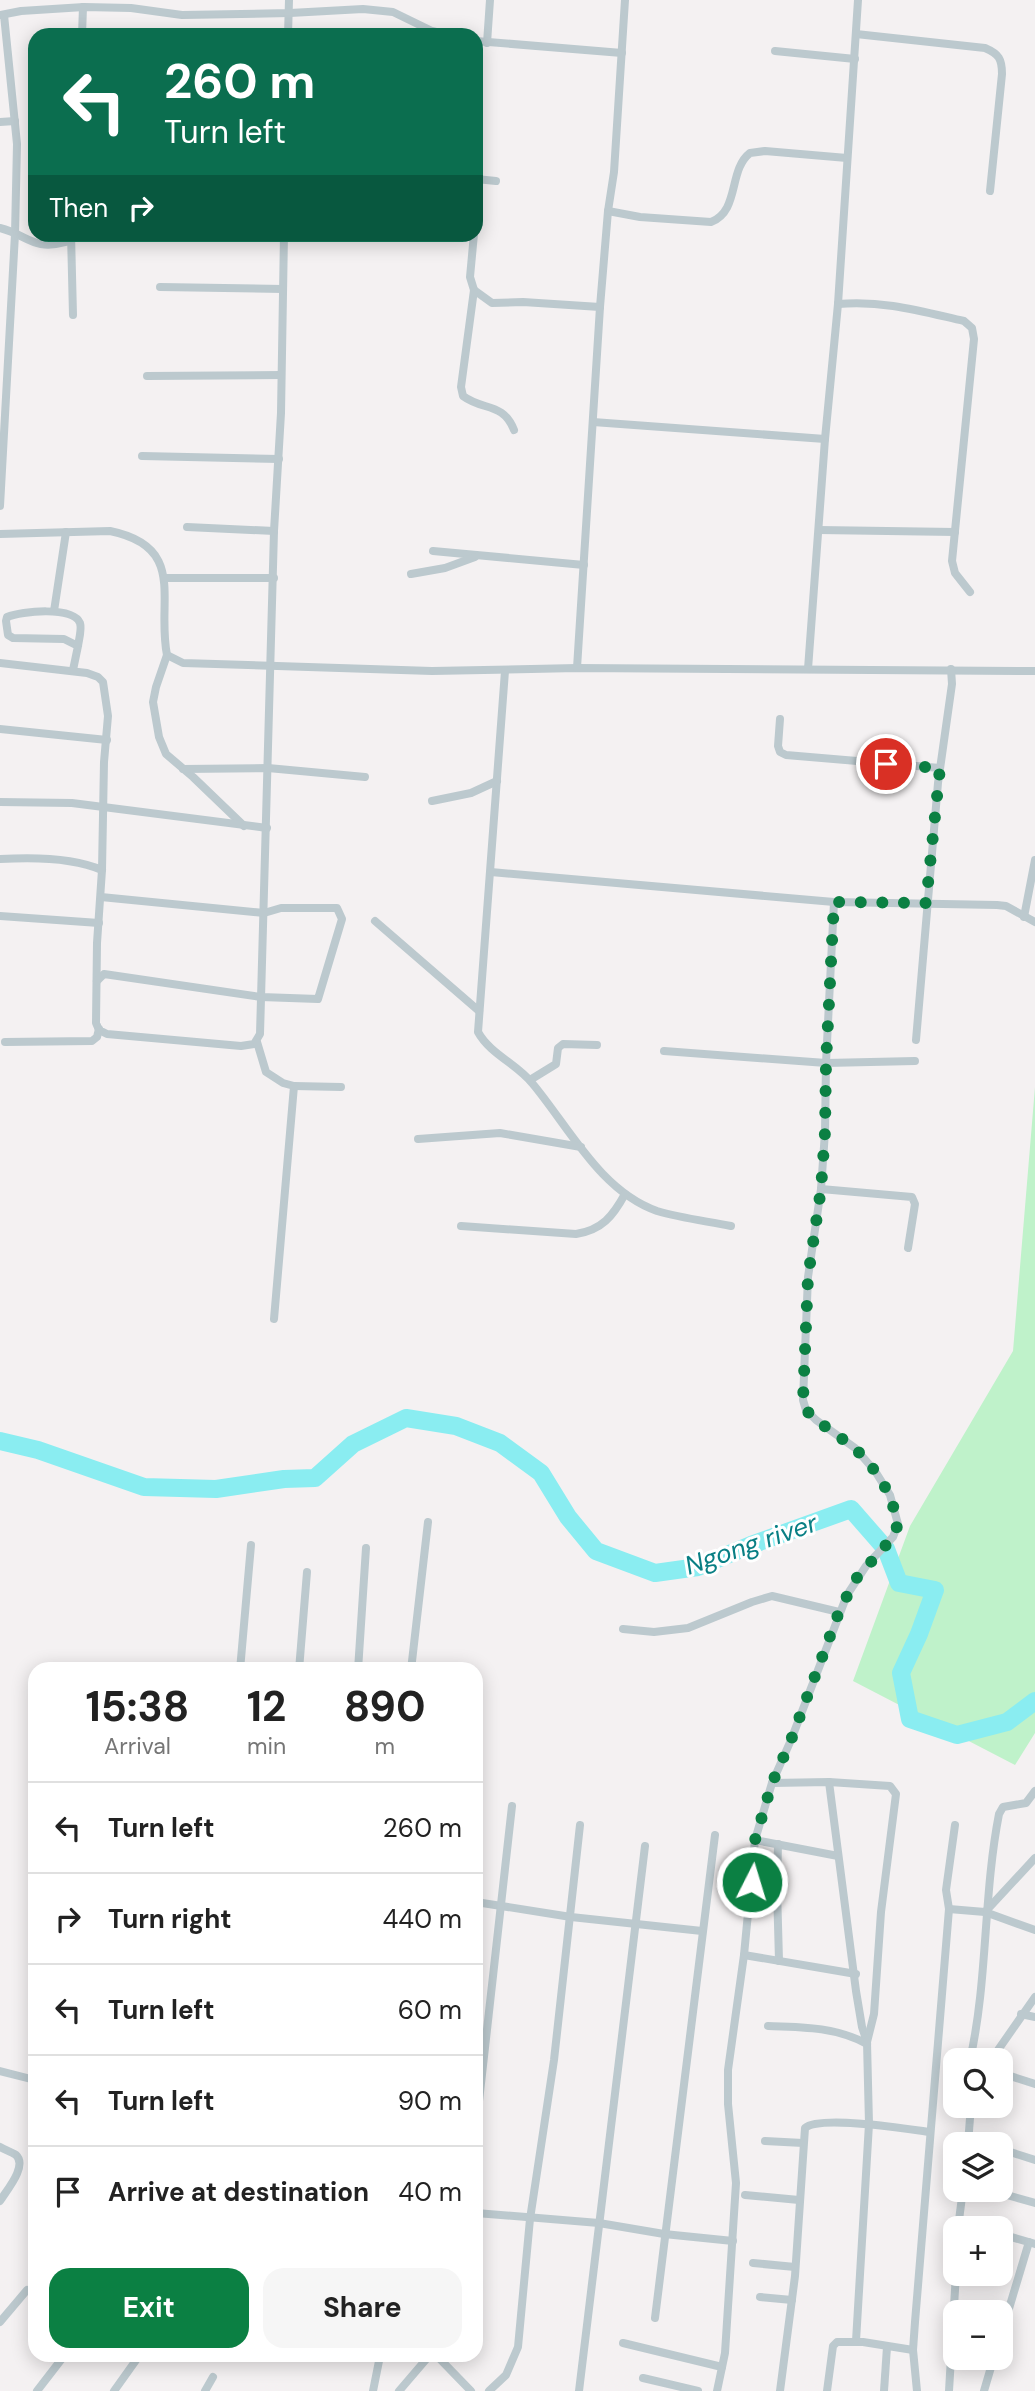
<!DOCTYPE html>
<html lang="en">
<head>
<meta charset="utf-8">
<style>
	body { margin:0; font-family:"DM Sans",sans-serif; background:#f6f6f6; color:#222; height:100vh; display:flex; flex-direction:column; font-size:26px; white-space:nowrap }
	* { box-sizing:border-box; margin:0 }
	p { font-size:23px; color:#767676 }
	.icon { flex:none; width:38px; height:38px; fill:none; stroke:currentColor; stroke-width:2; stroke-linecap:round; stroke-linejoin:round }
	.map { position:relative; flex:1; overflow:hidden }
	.side { position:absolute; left:28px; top:1662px; width:455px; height:700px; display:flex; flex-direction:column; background:#fff; border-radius:21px; box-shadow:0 4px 18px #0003 }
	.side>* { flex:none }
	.guide { position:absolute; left:28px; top:28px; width:455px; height:214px; border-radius:21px; box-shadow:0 4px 18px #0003; background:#0b6e4f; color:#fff; overflow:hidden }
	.tools { position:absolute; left:943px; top:2048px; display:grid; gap:14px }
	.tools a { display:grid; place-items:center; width:70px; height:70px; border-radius:14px; background:#fff; box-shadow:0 4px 18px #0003; font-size:35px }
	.pin { position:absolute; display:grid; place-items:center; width:60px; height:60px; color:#fff; margin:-30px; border:4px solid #fff; border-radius:50%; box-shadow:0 2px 7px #0007 }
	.me { position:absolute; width:77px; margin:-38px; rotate:5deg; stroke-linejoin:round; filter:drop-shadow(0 0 5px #0008) }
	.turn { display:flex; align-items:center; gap:24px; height:147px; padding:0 21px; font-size:32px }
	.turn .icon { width:91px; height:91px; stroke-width:2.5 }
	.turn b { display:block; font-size:49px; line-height:60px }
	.then { display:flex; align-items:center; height:66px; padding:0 21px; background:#0003; gap:14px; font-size:26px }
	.eta { display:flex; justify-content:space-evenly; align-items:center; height:119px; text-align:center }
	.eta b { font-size:42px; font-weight:700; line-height:49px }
	.primary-button { display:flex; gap:14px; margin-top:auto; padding:14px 21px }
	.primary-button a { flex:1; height:80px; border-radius:21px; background:#0b8043; color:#fff; font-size:28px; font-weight:700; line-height:80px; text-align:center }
	.primary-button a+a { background:#f6f6f6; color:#222 }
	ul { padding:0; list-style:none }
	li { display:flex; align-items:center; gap:21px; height:91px; padding:0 21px; border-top:2px solid #e0e0e0 }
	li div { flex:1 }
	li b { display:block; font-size:26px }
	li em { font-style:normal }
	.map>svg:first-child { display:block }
	.green { fill:#bff2ca }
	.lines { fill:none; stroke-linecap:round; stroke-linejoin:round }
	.river { stroke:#8aedf1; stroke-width:18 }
	.minor { stroke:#bcc9ce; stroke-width:8 }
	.route { stroke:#0b8043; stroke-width:12; stroke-dasharray:0 21.6 }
	.labels { text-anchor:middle; stroke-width:6; stroke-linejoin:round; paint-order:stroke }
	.water-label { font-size:26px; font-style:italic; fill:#097f84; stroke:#fff }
</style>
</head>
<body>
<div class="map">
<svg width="1035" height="2391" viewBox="0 0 1035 2391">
	<rect width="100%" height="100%" fill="#f4f1f2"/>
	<!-- green -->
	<path class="green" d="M1035,1087V1733L1015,1765L853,1681L910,1526L1013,1351Z"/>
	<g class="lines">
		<!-- river -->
		<path class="river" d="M0,1441L38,1450L144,1487L216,1489L284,1479L315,1478L353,1444L406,1418L456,1426L500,1443L541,1473L568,1517L596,1551L655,1573L698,1567L751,1545L851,1509L886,1549L899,1583L935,1590L919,1634L901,1673L910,1719L957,1735L1007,1722L1035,1701"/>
		<!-- minor -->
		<g class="minor">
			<path d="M0,15L21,11L84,7L131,8L182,15L290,13L363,9L393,12L432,31L448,35"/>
			<path d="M856,34L985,48C999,54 1002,59 1002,74L990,191"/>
			<path d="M82,35L83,7"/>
			<path d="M288,35L289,0"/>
			<path d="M476,41L622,53"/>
			<path d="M487,43L490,0"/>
			<path d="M775,51L855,59"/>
			<path d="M0,122L15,121"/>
			<path d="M476,179L496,181"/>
			<path d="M476,211L477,179"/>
			<path d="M608,211L640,217L711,222C740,211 728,170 750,153L765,151L847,158"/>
			<path d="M0,228C28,235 33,251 66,242L70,238"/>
			<path d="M71,234L73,315"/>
			<path d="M474,234L470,277L474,290L492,303L523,302L600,307"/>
			<path d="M284,238H366"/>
			<path d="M160,287L283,289"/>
			<path d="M474,290L461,387L463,396C483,411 503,402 514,430"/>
			<path d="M838,304C883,300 920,311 964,321L972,328L974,339L952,561L955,573L970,592"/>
			<path d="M147,376L281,375"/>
			<path d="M593,422L825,439"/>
			<path d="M142,456L279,459"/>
			<path d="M0,506L15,234L17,144L4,15"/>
			<path d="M187,527L274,531"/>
			<path d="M819,530L955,532"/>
			<path d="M0,534L110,531C188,547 156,601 167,655L183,663L432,671L577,668L1035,671"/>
			<path d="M433,551L584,565"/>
			<path d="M411,574L445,568L475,557"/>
			<path d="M164,578H274"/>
			<path d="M54,611L66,532"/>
			<path d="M167,655L156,687L153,702L159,737L166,754L193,777L244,826"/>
			<path d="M0,663L87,673L98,677L103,682L108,716L104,762L102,870L97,943L96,1023L99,1030L107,1034L241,1046L254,1044L260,1034L274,531L281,413L284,234"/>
			<path d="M577,668L600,307L608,211L614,172L625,0"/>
			<path d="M808,669L825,439L838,304L858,0"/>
			<path d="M73,670L78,646C79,639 82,629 80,623C73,606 22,611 7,617L6,621L8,635L13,638L64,639L78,646"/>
			<path d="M505,671L478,1032C490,1054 517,1064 532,1083C569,1127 600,1191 657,1211C681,1218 706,1221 731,1226"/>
			<path d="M780,719L778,746L780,752L786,755L940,768"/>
			<path d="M0,729L107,740"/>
			<path d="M183,769L268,768L365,777"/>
			<path d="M432,801L471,793L497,781"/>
			<path d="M0,802L72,803L267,828"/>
			<path d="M0,859C33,857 72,857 102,870"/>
			<path d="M491,872L834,902L997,905L1006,906L1035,922"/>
			<path d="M0,916L99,923"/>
			<path d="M1024,917L1035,860"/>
			<path d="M375,921L479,1011"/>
			<path d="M97,981L104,974L261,997L318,999L342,919L337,908H281L264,913L101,897"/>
			<path d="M916,1040L938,783L952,684L951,669"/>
			<path d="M5,1042L92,1041L97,1037L99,1029"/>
			<path d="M257,1042L266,1072L283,1083L294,1086L274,1319"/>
			<path d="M664,1051L826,1063L915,1061"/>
			<path d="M530,1080L556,1064L558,1048L563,1044L597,1045"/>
			<path d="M294,1086L341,1087"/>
			<path d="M418,1139L500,1133L581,1147"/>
			<path d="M821,1189L912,1197L915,1204L908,1248"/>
			<path d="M461,1226L576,1234C602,1230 613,1216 625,1194"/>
			<path d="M623,1629L654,1632L688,1628L752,1602L772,1596L839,1612"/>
			<path d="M240,1670L251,1545"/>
			<path d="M299,1670L307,1572"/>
			<path d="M358,1670L366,1548"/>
			<path d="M411,1670L428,1522"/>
			<path d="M829,1782L856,1991L862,2027L867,2042"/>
			<path d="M772,1783L829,1782L890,1786L896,1794L881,1912L874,2014L867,2042L869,2124L856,2341"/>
			<path d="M755,1840L838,1856"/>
			<path d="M778,1844L777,1888L779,1961"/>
			<path d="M476,1902L571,1917L702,1931"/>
			<path d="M949,1909L985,1912L1035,1930"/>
			<path d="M985,1912L1035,1858"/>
			<path d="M744,1955L856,1974"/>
			<path d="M1021,2014L1035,2017"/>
			<path d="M768,2026C803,2027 836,2027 867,2044"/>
			<path d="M970,2060C988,1980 983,1896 999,1814L1003,1807L1026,1803L1035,1791"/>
			<path d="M991,2060L1035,1997"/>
			<path d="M0,2071L35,2080"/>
			<path d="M1001,2073L1035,2084"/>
			<path d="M476,2128L512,1806"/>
			<path d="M969,2139L983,2144"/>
			<path d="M765,2141L803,2143"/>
			<path d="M968,2144L971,2105"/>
			<path d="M0,2147C5,2150 12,2152 16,2155C28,2166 6,2191 0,2201"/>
			<path d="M1001,2149L1035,2160"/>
			<path d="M986,2189L1035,2203"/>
			<path d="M745,2195L799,2200"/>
			<path d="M476,2213L599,2223L664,2234L733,2241"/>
			<path d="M959,2222L980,2228"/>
			<path d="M958,2228L963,2189"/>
			<path d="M1001,2234L1035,2244"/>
			<path d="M753,2263L795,2267"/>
			<path d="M760,2297L792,2300"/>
			<path d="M655,2318L715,1835"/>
			<path d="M0,2322L27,2290"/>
			<path d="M1001,2335L1029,2242"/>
			<path d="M623,2343L722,2367"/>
			<path d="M437,2356L471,2391"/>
			<path d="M643,2378L698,2391"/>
			<path d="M37,2391L64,2356"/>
			<path d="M114,2391L139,2356"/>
			<path d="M205,2391L213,2377"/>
			<path d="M373,2391L380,2356"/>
			<path d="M399,2391L429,2356"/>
			<path d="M489,2391L506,2375L518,2347L530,2219L554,2060L580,1825"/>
			<path d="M579,2391L645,1846"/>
			<path d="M717,2391L725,2353L736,2183L728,2104V2070L744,1955L755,1840L772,1783L791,1740L847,1595L866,1566L893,1537L898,1524L890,1495L875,1471L855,1448L816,1420L806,1410L803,1400L808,1277L821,1189L825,1132L826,1063L834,902"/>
			<path d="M780,2391L795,2276L805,2128C820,2115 908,2129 930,2132"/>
			<path d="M827,2391L833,2346L837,2342H863L913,2350"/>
			<path d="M884,2391L887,2347"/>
			<path d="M917,2391L913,2350L915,2322L949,1909L946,1890L955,1825"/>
			<path d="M949,2391L956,2273"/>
			<path d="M984,2391L994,2357"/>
		</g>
	</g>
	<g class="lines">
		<!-- route -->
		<path class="route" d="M752,1882L755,1840L772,1783L791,1740L839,1612L855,1580L893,1537L898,1524L890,1495L875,1471L855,1448L816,1420L806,1410L803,1400L808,1277L821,1189L825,1132L826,1063L834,902L926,903L940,768L886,764"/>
	</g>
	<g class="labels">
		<!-- water labels -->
		<g class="water-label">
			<text transform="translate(751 1544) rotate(-19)" y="9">Ngong river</text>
		</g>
	</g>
</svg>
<div class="tools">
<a><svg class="icon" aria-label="search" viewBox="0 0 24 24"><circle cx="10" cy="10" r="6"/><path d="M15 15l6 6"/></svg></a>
<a><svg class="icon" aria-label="layers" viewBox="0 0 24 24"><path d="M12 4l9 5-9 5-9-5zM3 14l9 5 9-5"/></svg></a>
<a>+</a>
<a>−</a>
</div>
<div class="pin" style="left:886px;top:764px;background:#d93025"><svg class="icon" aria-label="arrive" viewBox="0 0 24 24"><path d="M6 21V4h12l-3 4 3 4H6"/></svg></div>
<svg class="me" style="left:752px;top:1882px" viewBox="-20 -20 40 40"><circle r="17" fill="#0b8043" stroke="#fff" stroke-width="3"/><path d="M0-11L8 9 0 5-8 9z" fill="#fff"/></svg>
<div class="guide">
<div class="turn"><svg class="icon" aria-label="left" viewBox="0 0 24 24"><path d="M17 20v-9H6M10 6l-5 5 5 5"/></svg><div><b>260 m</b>Turn left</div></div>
<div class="then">Then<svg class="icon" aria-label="right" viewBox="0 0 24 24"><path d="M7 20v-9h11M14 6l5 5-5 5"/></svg></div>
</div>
<section class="side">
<div class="eta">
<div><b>15:38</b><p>Arrival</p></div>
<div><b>12</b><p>min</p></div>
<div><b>890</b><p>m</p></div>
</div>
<ul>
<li><svg class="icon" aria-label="left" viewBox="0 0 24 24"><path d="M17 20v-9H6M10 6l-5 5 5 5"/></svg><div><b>Turn left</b></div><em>260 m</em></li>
<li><svg class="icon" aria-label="right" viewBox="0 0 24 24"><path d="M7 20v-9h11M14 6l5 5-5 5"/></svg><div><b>Turn right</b></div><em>440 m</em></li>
<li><svg class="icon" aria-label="left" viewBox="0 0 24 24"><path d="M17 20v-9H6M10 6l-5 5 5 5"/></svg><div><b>Turn left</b></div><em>60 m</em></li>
<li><svg class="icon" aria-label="left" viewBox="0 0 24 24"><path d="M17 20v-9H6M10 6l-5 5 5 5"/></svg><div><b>Turn left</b></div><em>90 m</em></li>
<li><svg class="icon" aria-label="arrive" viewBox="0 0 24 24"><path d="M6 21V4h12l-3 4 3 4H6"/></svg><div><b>Arrive at destination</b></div><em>40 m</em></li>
</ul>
<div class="primary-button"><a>Exit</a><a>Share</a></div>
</section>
</div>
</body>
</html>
